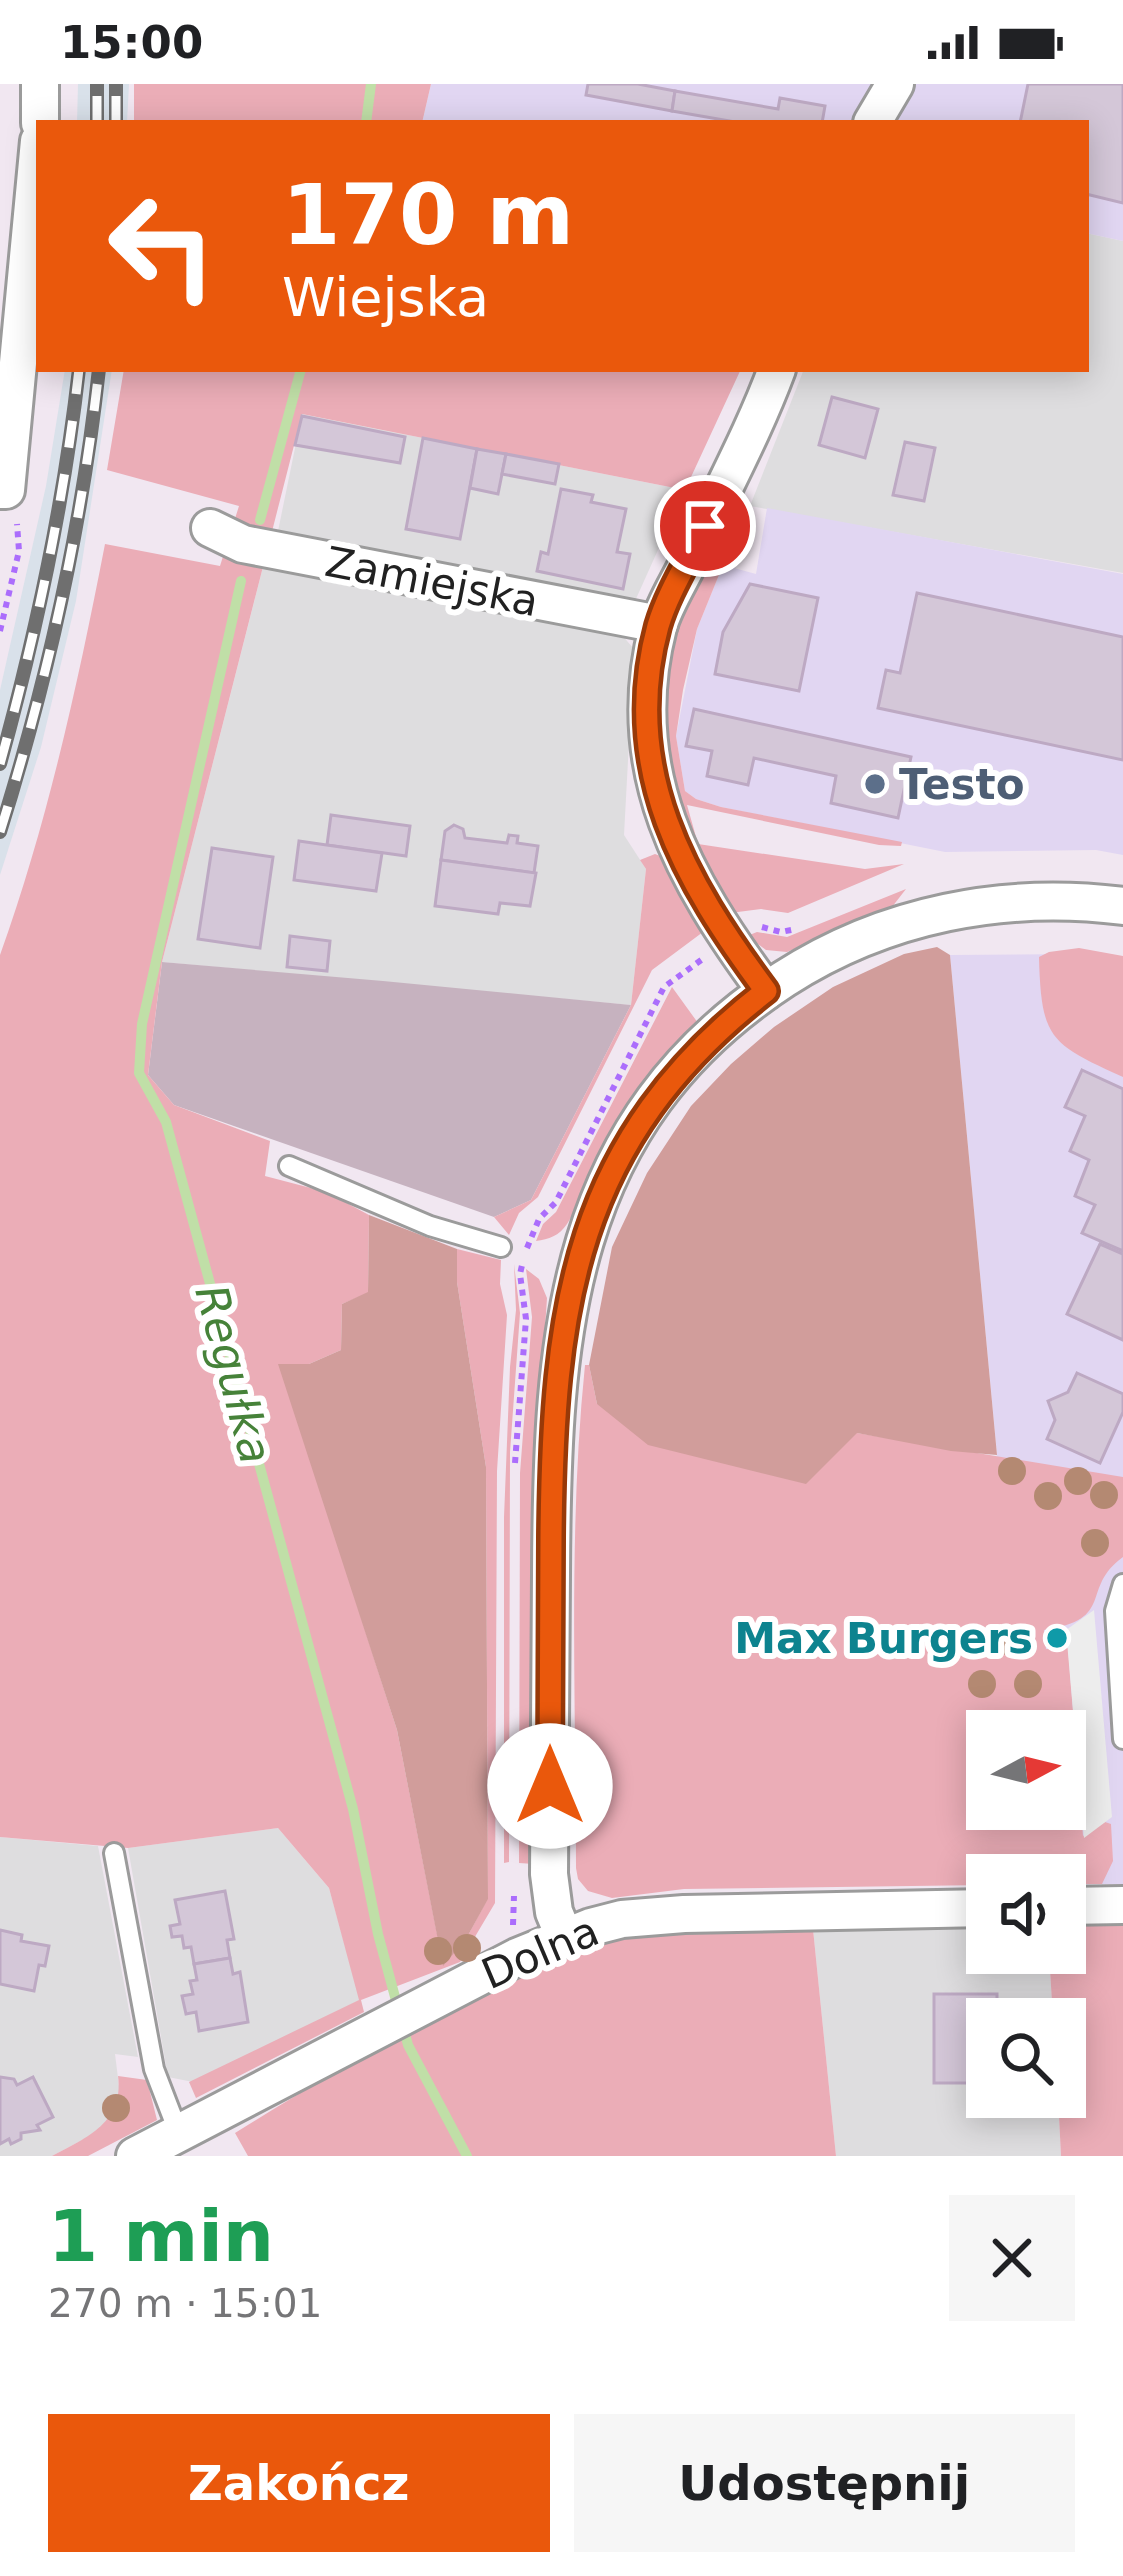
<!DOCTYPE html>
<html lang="pl">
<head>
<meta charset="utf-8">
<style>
	body { margin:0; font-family:"DejaVu Sans",sans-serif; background:#f6f6f6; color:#202124; height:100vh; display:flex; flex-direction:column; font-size:45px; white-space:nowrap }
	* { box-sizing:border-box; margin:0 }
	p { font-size:39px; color:#757577 }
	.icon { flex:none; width:66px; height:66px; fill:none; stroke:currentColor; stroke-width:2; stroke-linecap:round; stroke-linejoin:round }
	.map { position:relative; height:2072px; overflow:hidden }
	.side { display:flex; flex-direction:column; background:#fff; flex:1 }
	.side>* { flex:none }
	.hud { position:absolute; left:36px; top:36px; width:1053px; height:252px; border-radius:0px; box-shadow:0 6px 30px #0003; background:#ea580c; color:#fff; overflow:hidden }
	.needle { width:78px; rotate:83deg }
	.fabs { position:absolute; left:966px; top:1626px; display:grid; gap:24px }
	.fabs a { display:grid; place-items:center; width:120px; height:120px; border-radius:0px; background:#fff; box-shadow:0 6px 30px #0003; font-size:60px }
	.pin { position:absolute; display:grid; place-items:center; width:102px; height:102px; color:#fff; margin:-51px; border:6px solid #fff; border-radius:50%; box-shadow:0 3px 12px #0007 }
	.me { position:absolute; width:132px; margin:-66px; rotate:0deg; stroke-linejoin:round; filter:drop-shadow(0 0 9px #0008) }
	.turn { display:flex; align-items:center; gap:42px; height:252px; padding:0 48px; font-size:54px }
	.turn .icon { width:156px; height:156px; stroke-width:2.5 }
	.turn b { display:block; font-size:84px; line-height:102px }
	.round { display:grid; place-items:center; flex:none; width:126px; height:126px; border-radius:0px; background:#f6f6f6 }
	.overview { display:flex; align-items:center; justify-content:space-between; height:204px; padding:0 48px }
	h1 { font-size:72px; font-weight:800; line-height:90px; color:#1e9e55 }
	.button { display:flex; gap:24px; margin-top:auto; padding:24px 48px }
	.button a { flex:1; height:138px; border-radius:0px; background:#ea580c; color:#fff; font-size:48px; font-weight:800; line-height:138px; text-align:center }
	.button a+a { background:#f6f6f6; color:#202124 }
	.status { display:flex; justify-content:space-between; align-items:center; height:84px; padding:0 60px; background:#fff; direction:ltr }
	.status svg { height:33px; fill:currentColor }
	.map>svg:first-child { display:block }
	.residential { fill:#dedddf }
	.commercial { fill:#e1d6f2; fill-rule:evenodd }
	.industrial { fill:#d9e1ea }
	.construction { fill:#c6b2bf }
	.grass { fill:#ebadb7; fill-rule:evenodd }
	.forest { fill:#d19d9b }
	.parking { fill:#ededed }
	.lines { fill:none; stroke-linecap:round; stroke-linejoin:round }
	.stream { stroke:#c0dfa7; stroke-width:10 }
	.building { fill:#d4c7d8; stroke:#bda9c3; stroke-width:3 }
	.lane-casing { stroke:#9b9b9b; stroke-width:24 }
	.street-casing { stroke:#9b9b9b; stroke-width:42 }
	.path { stroke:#ab6dfc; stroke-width:6; stroke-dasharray:6 6; stroke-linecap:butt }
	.lane { stroke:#fff; stroke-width:18 }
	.street { stroke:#fff; stroke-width:36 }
	.rail-casing { stroke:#6f6f6f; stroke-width:14 }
	.rail { stroke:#fff; stroke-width:9; stroke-dasharray:27; stroke-linecap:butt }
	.tree { fill:#b48972 }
	.route-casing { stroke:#983908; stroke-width:30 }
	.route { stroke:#ea580c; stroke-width:21 }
	.service-dot { fill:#5c6f8a; stroke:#fff; stroke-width:4.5 }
	.culture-dot { fill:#0f9aa8; stroke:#fff; stroke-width:4.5 }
	.labels { text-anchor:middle; stroke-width:12; stroke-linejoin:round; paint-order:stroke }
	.street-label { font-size:42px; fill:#212121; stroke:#fff }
	.service-label { font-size:42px; font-weight:bold; fill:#4e5e75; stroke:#fff; text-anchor:start }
	.culture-label { font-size:42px; font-weight:bold; fill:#0d838f; stroke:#fff; text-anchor:end }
	.water-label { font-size:45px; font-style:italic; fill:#468239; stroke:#fff }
</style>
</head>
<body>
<div class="status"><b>15:00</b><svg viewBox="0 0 49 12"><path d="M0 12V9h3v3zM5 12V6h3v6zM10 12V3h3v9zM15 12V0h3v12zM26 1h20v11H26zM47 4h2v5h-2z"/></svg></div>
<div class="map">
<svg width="1123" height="2072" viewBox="0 0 1123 2072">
	<rect width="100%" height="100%" fill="#f1e7f1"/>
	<!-- residential -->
	<g class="residential">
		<path d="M1086,149L1123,157V489L750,422L804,285H1086Z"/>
		<path d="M302,330L685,406L635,517L277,452Z"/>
		<path d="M263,483L621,550L634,565L624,751L646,785L631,921L162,878Z"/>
		<path d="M278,1744L329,1804L360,1916L193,1998L168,1993L128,1764Z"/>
		<path d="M0,1753L98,1762L138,1973L115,1970L120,2010L103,2045L52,2072H0Z"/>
		<path d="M987,1842V1869H1049L1053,1935H987V2013H1058L1061,2072H836L813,1845Z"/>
	</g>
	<!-- commercial -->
	<g class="commercial">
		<path d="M431,0H1123V157L1086,149V39H422Z"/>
		<path d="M767,424L1123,490V771L1096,766L945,768L721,723L696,715L685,707L676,652L697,545L723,481L756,490Z"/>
		<path d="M1082,870L1123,877V1800H1065V1791H987V1801L967,1594L997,1370L950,871ZM987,1647H1065V1725H987Z"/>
	</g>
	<!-- industrial -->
	<g class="industrial">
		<path d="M78,0H129L127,39H77Z"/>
		<path d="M65,285H112L76,517L41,663L0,791V606L46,402Z"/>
	</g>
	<!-- construction -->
	<path class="construction" d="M162,878L383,897L631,921L531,1116L494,1133L174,1021L148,991Z"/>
	<!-- grass -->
	<g class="grass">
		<path d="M134,0H431L422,39H134Z"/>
		<path d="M124,285H741L685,406L302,330L162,878L148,991L174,1021L270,1057L265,1092L326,1108L369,1131L368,1209L342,1220L341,1266L309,1280H280L397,1646L443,1880L466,1855L488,1814L486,1383L457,1198V1165L501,1176L500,1200L507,1231L497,1387L495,1819L460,1878L361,1916L364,1928L196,2014L189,1998L359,1916L329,1804L278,1744L128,1764L0,1753V871C48,737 78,599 105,460L220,482L239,422L107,386Z"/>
		<path d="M723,481L697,545L683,606L676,652L685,707L696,715L721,723L902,758L901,762L879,761L687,721L698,760L865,785L904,780L788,829L761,825L730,829L687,744L671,684L666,645L669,580L676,539L704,484Z"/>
		<path d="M655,770L663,773L703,848L652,886L538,1113L519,1129L509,1151L494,1133L531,1116L631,921L646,785L640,776Z"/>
		<path d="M906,805L892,823L787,868L766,866L747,852L757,848L787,853Z"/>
		<path d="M1079,864L1123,872V993C1050,960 1041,955 1039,873L1049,868Z"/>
		<path d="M672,903L698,939C656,980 619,1028 593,1080C583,1099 579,1123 567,1140C559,1152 549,1155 536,1157L543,1140L556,1128Z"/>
		<path d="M514,1180L520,1229L510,1368L509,1778L504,1779V1433L510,1283L516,1226Z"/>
		<path d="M526,1185L539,1195L547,1214L535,1397L534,1780L519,1779L520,1389L532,1233Z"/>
		<path d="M585,1281H589L597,1320L857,1349L1123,1393V1473C1079,1505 1117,1535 1044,1546L1046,1565L1068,1564L1083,1752L1105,1738L1111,1740L1113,1777L1102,1800H1065V1791H987V1801L684,1805L612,1814L588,1807L578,1795L576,1784C576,1617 568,1447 585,1281ZM987,1647H1065V1725H987Z"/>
		<path d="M1123,1840V2072H1061L1058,2013H1065V1935H1053L1049,1869H1065V1841Z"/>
		<path d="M813,1845L836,2072H248L235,2049C352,1977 495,1886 629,1853C687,1839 754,1846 813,1845Z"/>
		<path d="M118,1992L147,1996L157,2036L88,2072H52C88,2053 124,2038 118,1992Z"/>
	</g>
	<!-- forest -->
	<g class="forest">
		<path d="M937,863L950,871L997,1371L951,1367L857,1349L806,1400L648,1361L597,1320L589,1281L612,1163L647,1089L691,1022L731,980L774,943L833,903L904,870Z"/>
		<path d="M369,1131L457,1165V1198L486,1383L488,1815L466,1855L443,1882L397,1646L278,1280H309L341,1266L342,1220L368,1208Z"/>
	</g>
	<!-- parking -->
	<path class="parking" d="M1094,1526L1112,1733L1084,1754L1066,1546Z"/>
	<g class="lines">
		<!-- stream -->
		<g class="stream">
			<path d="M366,39L371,0"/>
			<path d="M260,436L301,285"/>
			<path d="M241,497L142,940L139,989L166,1038L353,1725L378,1850L408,1961L467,2072"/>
		</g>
	</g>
	<!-- building -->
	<g class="building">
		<path d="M588,0H638L675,7L672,27L586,11Z"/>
		<path d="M1028,0H1123V119L1086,110V39H1020Z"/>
		<path d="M675,7L778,25L780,14L825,22L822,39H741L672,27Z"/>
		<path d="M832,313L878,325L865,374L819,361Z"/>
		<path d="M302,332L405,353L400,379L295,361Z"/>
		<path d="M423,354L477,365L460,455L406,445Z"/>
		<path d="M905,358L935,364L924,417L893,411Z"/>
		<path d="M477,365L506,370L498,410L470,404Z"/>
		<path d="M506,370L559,380L555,400L502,390Z"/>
		<path d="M561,405L593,411L591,418L626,425L617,468L630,470L623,505L537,487L541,468L548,470Z"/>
		<path d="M750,500L818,514L799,607L715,590L723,548Z"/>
		<path d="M917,509L1123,553V676L878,624L886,586L900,589Z"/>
		<path d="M694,625L911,673L898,734L831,719L836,692L754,674L748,701L707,692L712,667L686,662Z"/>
		<path d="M331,731L410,742L406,772L327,761Z"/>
		<path d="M454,741L463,745L465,754L507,759L509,751L518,752L517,759L538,762L534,789L441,776L445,747Z"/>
		<path d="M299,757L382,769L376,807L294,796Z"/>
		<path d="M212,764L273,773L260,864L198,855Z"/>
		<path d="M441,776L536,789L530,822L500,819L498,830L435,822Z"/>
		<path d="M290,852L330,857L327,887L287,883Z"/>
		<path d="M1082,986L1123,1005V1167L1082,1149L1095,1121L1075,1112L1089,1076L1070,1067L1085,1032L1065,1023Z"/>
		<path d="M1100,1160L1123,1170V1256L1067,1230Z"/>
		<path d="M1077,1289L1123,1310V1328L1100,1379L1047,1355L1055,1336L1048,1317L1068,1308Z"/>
		<path d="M225,1807L234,1855L227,1856L230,1874L194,1880L191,1863L184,1864L182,1852L172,1853L170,1842L180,1840L175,1816Z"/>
		<path d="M0,1846L22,1851L21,1857L49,1862L45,1882L39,1881L34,1907L0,1900Z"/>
		<path d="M230,1874L233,1890L240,1888L248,1938L199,1947L196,1928L186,1930L182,1912L193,1910L190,1897L197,1896L194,1880Z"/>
		<path d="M934,1910H997V1935H987V1999H934Z"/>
		<path d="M0,1993L14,1995L17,2001L33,1993L53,2033L37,2041L40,2046L21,2049V2055L11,2060L9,2055L0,2060Z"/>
	</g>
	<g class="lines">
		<!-- lane casing -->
		<g class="lane-casing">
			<g id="lane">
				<path d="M289,1082L430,1142L501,1163"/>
				<path d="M1123,1500L1115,1527L1123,1655"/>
				<path d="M114,1769L154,1985L179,2050"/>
			</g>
		</g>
		<!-- street casing -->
		<g class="street-casing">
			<g id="street">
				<path d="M40,39V0"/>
				<path d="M872,39L895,0"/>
				<path d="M0,406H6L39,57"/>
				<path d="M210,444L243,460L659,540"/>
				<path d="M766,907C684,796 621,687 658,543C664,521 679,498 689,477C718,413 753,350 777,285"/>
				<path d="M1065,1822L1123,1821"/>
				<path d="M564,1852L554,1828L549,1790C550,1690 550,1590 551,1490C552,1251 563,1039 784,895C885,830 1004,807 1123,822"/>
				<path d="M135,2072L517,1873L591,1843L622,1835L684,1830L987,1824"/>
			</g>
		</g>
		<!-- path -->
		<g class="path">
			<path d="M0,547L19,467L17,440"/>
			<path d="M762,843L781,848L796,845"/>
			<path d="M527,1164L539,1135L556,1118L664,903L704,874"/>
			<path d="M515,1379L526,1235L520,1190L523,1177"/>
			<path d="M513,1841L514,1812"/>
		</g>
		<!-- lane -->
		<use href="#lane" class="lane"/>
		<!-- street -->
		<use href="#street" class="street"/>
		<!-- rail casing -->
		<g class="rail-casing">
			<g id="rail">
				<path d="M97,39V0"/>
				<path d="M116,39V0"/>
				<path d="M0,680C36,550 64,419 79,285"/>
				<path d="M0,748C47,598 82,442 99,285"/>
			</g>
		</g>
		<!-- rail -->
		<use href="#rail" class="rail"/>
	</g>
	<!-- trees -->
	<g class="tree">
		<circle cx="1012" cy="1387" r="14"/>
		<circle cx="1078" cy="1397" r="14"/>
		<circle cx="1104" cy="1411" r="14"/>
		<circle cx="1048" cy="1412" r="14"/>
		<circle cx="1095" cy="1459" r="14"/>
		<circle cx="1008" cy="1557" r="14"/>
		<circle cx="982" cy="1600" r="14"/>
		<circle cx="1028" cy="1600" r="14"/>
		<circle cx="467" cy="1864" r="14"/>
		<circle cx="438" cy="1867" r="14"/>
		<circle cx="116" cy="2024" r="14"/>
	</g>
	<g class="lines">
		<!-- route casing -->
		<g class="route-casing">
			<path id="route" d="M550,1702C550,1619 550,1536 551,1454C553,1225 573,1056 766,907C685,798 619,685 658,542C668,508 690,474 705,442"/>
		</g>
		<!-- route -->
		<use href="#route" class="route"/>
	</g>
	<!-- markers -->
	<circle class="service-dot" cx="875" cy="700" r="12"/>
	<circle class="culture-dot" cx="1057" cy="1554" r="12"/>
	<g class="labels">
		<!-- street labels -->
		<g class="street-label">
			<text transform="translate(432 497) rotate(11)" y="15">Zamiejska</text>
			<text transform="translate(540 1868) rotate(-23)" y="15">Dolna</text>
		</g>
		<!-- service labels -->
		<g class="service-label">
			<text x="899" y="715">Testo</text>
		</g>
		<!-- culture labels -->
		<g class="culture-label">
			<text x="1033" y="1569">Max Burgers</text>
		</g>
		<!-- water labels -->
		<g class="water-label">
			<text transform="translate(234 1290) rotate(75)" y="16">Regułka</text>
		</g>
	</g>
</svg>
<div class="fabs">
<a><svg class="needle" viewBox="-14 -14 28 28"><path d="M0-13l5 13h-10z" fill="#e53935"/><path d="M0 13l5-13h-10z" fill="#757577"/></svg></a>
<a><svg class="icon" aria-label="sound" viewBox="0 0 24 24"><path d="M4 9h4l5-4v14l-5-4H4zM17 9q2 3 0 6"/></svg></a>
<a><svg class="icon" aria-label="search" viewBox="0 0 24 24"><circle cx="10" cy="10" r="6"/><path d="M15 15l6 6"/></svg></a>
</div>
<div class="pin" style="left:705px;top:442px;background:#d93025"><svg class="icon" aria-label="arrive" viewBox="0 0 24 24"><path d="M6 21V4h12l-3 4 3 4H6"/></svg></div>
<svg class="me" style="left:550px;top:1702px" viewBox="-20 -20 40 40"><circle r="19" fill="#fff"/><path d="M0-13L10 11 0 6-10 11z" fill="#ea580c"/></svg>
<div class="hud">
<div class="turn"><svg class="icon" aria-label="left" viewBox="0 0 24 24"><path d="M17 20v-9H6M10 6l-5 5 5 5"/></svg><div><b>170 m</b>Wiejska</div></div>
</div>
</div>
<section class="side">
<div class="overview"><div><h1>1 min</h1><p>270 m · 15:01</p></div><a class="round"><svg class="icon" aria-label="close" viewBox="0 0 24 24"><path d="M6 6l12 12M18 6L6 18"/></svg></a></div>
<div class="button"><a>Zakończ</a><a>Udostępnij</a></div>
</section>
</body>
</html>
